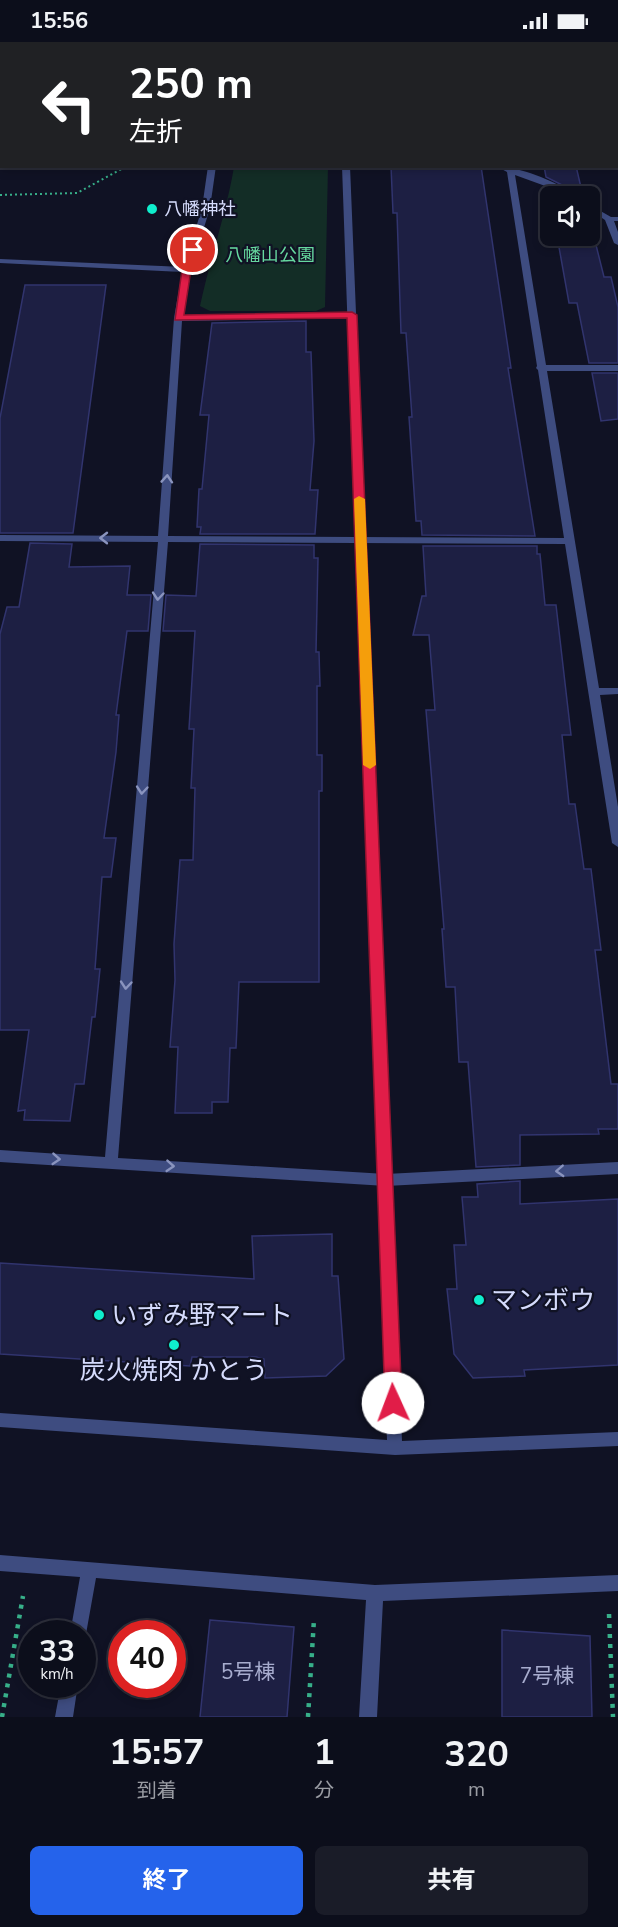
<!DOCTYPE html>
<html lang="ja">
<head>
<meta charset="utf-8">
<style>
	body { margin:0; font-family:"Nunito Sans","Noto Sans JP",sans-serif; background:#1a1c28; color:#f1f3f6; height:100vh; display:flex; flex-direction:column; font-size:22px; white-space:nowrap }
	* { box-sizing:border-box; margin:0 }
	p { font-size:20px; color:#9a9ca3 }
	.icon { flex:none; width:33px; height:33px; fill:none; stroke:currentColor; stroke-width:2; stroke-linecap:round; stroke-linejoin:round }
	.map { position:relative; height:1675px; overflow:hidden }
	.sheet { display:flex; flex-direction:column; background:#0c0e1b; flex:1 }
	.sheet>* { flex:none }
	.guide { position:absolute; left:0px; top:0px; width:618px; height:126px; box-shadow:0 3px 9px #0003,0 0 0 2px #2c2e3a; background:#202124; color:#fff; overflow:hidden }
	.controls { position:absolute; left:540px; top:144px; display:grid; gap:12px }
	.controls a { display:grid; place-items:center; width:60px; height:60px; border-radius:9px; background:#0c0e1b; box-shadow:0 3px 9px #0003,0 0 0 2px #2c2e3a; font-size:30px }
	.speed { position:absolute; left:18px; top:1578px; display:flex; gap:12px; font-size:30px; font-weight:700; text-align:center }
	.speed>* { display:grid; place-content:center; width:78px; height:78px; border-radius:50%; background:#0c0e1b; box-shadow:0 3px 9px #0003,0 0 0 2px #2c2e3a; line-height:1 }
	.speed small { font-size:15px; font-weight:400 }
	.speed .limit { border:9px solid #d22; background:#fff; color:#111 }
	.pin { position:absolute; display:grid; place-items:center; width:51px; height:51px; color:#fff; margin:-26px; border:3px solid #fff; border-radius:50%; box-shadow:0 2px 6px #0007 }
	.me { position:absolute; width:66px; margin:-33px; rotate:358deg; stroke-linejoin:round; filter:drop-shadow(0 0 4px #0008) }
	.turn { display:flex; align-items:center; gap:21px; height:126px; padding:0 30px; font-size:27px }
	.turn .icon { width:78px; height:78px; stroke-width:2.5 }
	.turn b { display:block; font-size:42px; line-height:51px }
	.eta { display:flex; justify-content:space-evenly; align-items:center; height:102px; text-align:center }
	.eta b { font-size:36px; font-weight:700; line-height:42px }
	.cta { display:flex; gap:12px; margin-top:auto; padding:12px 30px }
	.cta a { flex:1; height:69px; border-radius:9px; background:#2563eb; color:#fff; font-size:24px; font-weight:700; line-height:69px; text-align:center }
	.cta a+a { background:#1a1c28; color:#f1f3f6 }
	.status { display:flex; justify-content:space-between; align-items:center; height:42px; padding:0 30px; background:#0c0e1b; direction:ltr }
	.status svg { height:16px; fill:currentColor }
	.map>svg:first-child { display:block }
	.green { fill:#132d26 }
	.building { fill:#1d1f43; stroke:#31346e; stroke-width:1.5 }
	.lines { fill:none; stroke-linecap:round; stroke-linejoin:round }
	.path-far1 { stroke:#37af89; stroke-width:2; stroke-dasharray:2 3; stroke-linecap:butt }
	.path { stroke:#37af89; stroke-width:4.5; stroke-dasharray:4 6; stroke-linecap:butt }
	.service { fill:#3e4c80; fill-rule:evenodd }
	.minor { fill:#3e4c80; fill-rule:evenodd }
	.tertiary { fill:#3e4c80; fill-rule:evenodd }
	.oneway { stroke:#8a94be }
	.route { fill:#e11d48; stroke:#92132f; stroke-width:1.5 }
	.slow { fill:#f59e0b }
	.poi-dot { fill:#0feecd; stroke:#101224; stroke-width:2 }
	.labels { text-anchor:middle; stroke-width:4.5; stroke-linejoin:round; paint-order:stroke }
	.far-poi-label { font-size:18px; fill:#d5dbfc; stroke:#101224; text-anchor:start }
	.far-park-label { font-size:18px; fill:#66d89f; stroke:#101224 }
	.near-number-label { font-size:21px; fill:#a7acce }
	.near-poi-label { font-size:26px; fill:#d5dbfc; stroke:#101224; text-anchor:start }
</style>
</head>
<body>
<div class="status"><b>15:56</b><svg viewBox="0 0 49 12"><path d="M0 12V9h3v3zM5 12V6h3v6zM10 12V3h3v9zM15 12V0h3v12zM26 1h20v11H26zM47 4h2v5h-2z"/></svg></div>
<div class="map">
<svg width="618" height="1675" viewBox="0 0 618 1675">
	<rect width="100%" height="100%" fill="#101224"/>
	<!-- green -->
	<path class="green" d="M234,125H328L325,265L316,269H210L200,264C210,217 226,172 234,125Z"/>
	<!-- building -->
	<g class="building">
		<path d="M391,124H481L511,326H508L535,494L422,493L421,479H416L409,375H412L406,291H401L397,171H393Z"/>
		<path d="M544,124H576L583,154H578L570,147L546,135Z"/>
		<path d="M590,179L604,235H611L618,265V321H589L577,261H569L557,194H590Z"/>
		<path d="M25,243H106L73,491H0V376Z"/>
		<path d="M306,279V310H311L314,399L310,448H318L315,492H200L201,485H197L199,447H202L209,373H200L212,281Z"/>
		<path d="M592,331H618V377L601,379Z"/>
		<path d="M30,501L72,502L69,525L130,524L127,553H151L148,589H127L116,673H119L116,710L104,796H116L111,835H102L95,927H100L95,975H92L84,1042H75L70,1079L24,1078L25,1068L18,1069L29,988H0V592L7,565H19Z"/>
		<path d="M200,502L314,503V516H318L316,610H319L320,644H317V713H322V749H319V940H239L236,1006H230L228,1060H212V1071H175L178,1005H170L175,938L174,902L180,818H193L195,746H191L194,687H189L195,589H163L166,553L196,554Z"/>
		<path d="M423,504H537V512H540L545,563H556L571,693H562L569,762H575L584,827H591L601,908H595L611,1042H618V1087H598L599,1092L520,1093V1123L476,1125L468,1020H459L455,945H446L442,887H444L426,668H435L429,593H413L422,554H426Z"/>
		<path d="M520,1139V1162L618,1157V1323L524,1328L525,1334L473,1336L454,1312L447,1247H457L454,1203H466L462,1155H478L477,1142Z"/>
		<path d="M332,1192V1234H338L344,1317L326,1334L265,1336L264,1317L256,1315H192L190,1324L0,1312V1221L254,1237L252,1194Z"/>
		<path d="M210,1578L294,1585L287,1675H200Z"/>
		<path d="M502,1588L590,1594L592,1675H502Z"/>
	</g>
	<g class="lines">
		<!-- path-far1 -->
		<path class="path-far1" d="M0,153L77,151L127,124"/>
		<!-- path -->
		<g class="path">
			<path d="M609,1572L613,1675"/>
			<path d="M2,1675L23,1554"/>
			<path d="M308,1675L314,1577"/>
		</g>
		<!-- service -->
		<g class="service">
			<path d="M0,1513L375,1543L618,1533V1549L383,1559L377,1675H359L366,1558L96,1536L86,1592L82,1598V1592H70L80,1535L0,1529Z"/>
			<path d="M61,1642H78L73,1675H55Z"/>
		</g>
		<!-- minor -->
		<g class="minor">
			<rect x="616" y="5" width="2" height="4"/>
			<path d="M208,124H216L210,166L191,228L183,273L352,270L356,273L352,276L182,279L168,494L564,496L538,328L536,326L537,324L507,130L496,124C517,124 559,140 576,154H567L548,145L515,133L546,323H618V329H547L599,646H618V652L600,653L618,765V805L612,801L565,502L168,500L118,1116L386,1132L618,1120V1132L386,1144L0,1120V1108L105,1115L158,500L0,499V493L158,494L174,276L182,230L0,221V217L184,225L202,166Z"/>
			<path d="M590,163L611,175H618V179H614L618,190V203L614,201L605,178L590,168Z"/>
		</g>
		<!-- tertiary -->
		<g class="tertiary">
			<path d="M295,0H302L303,2H296Z"/>
			<path d="M342,124H350L402,1399L618,1390V1404L395,1413L0,1385V1371L387,1398Z"/>
		</g>
	</g>
	<!-- one-way arrows -->
	<defs><path id="oneway-chevron" d="M-2-3.5L2.5 0L-2 3.5" fill="none" stroke-width="1.6" stroke-linecap="round" stroke-linejoin="round" transform="scale(1.5)"/></defs>
	<g class="oneway">
		<use href="#oneway-chevron" transform="translate(167 437) rotate(-86)"/>
		<use href="#oneway-chevron" transform="translate(104 496) rotate(180)"/>
		<use href="#oneway-chevron" transform="translate(158 554) rotate(95)"/>
		<use href="#oneway-chevron" transform="translate(142 748) rotate(95)"/>
		<use href="#oneway-chevron" transform="translate(126 943) rotate(95)"/>
		<use href="#oneway-chevron" transform="translate(56 1117) rotate(4)"/>
		<use href="#oneway-chevron" transform="translate(170 1124) rotate(4)"/>
		<use href="#oneway-chevron" transform="translate(560 1129) rotate(177)"/>
	</g>
	<!-- route -->
	<path class="route" d="M193,205L198,208L191,228L184,273L352,270L357,273L402,1361L399,1367L393,1369L387,1367L385,1361L347,276L175,278L182,228L188,208Z"/>
	<!-- slow -->
	<path class="slow" d="M359,454L365,457L376,723L370,727L363,723L354,457Z"/>
	<!-- markers -->
	<g class="poi-dot">
		<circle cx="152" cy="167" r="6"/>
		<circle cx="479" cy="1258" r="6"/>
		<circle cx="99" cy="1273" r="6"/>
		<circle cx="174" cy="1303" r="6"/>
	</g>
	<g class="labels">
		<!-- far-poi labels -->
		<g class="far-poi-label">
			<text x="164" y="173">八幡神社</text>
		</g>
		<!-- far-park labels -->
		<g class="far-park-label">
			<text x="270" y="219">八幡山公園</text>
		</g>
		<!-- near-number labels -->
		<g class="near-number-label">
			<text x="248" y="1637">5号棟</text>
			<text x="547" y="1641">7号棟</text>
		</g>
		<!-- near-poi labels -->
		<g class="near-poi-label">
			<text x="491" y="1267">マンボウ</text>
			<text x="111" y="1282">いずみ野マート</text>
			<text x="174" y="1337" text-anchor="middle">炭火焼肉 かとう</text>
		</g>
	</g>
</svg>
<div class="controls">
<a><svg class="icon" aria-label="sound" viewBox="0 0 24 24"><path d="M4 9h4l5-4v14l-5-4H4zM17 9q2 3 0 6"/></svg></a>
</div>
<div class="speed"><div>33<small>km/h</small></div><div class="limit">40</div></div>
<div class="pin" style="left:193px;top:208px;background:#d93025"><svg class="icon" aria-label="arrive" viewBox="0 0 24 24"><path d="M6 21V4h12l-3 4 3 4H6"/></svg></div>
<svg class="me" style="left:393px;top:1361px" viewBox="-20 -20 40 40"><circle r="19" fill="#fff"/><path d="M0-13L10 11 0 6-10 11z" fill="#e11d48"/></svg>
<div class="guide">
<div class="turn"><svg class="icon" aria-label="left" viewBox="0 0 24 24"><path d="M17 20v-9H6M10 6l-5 5 5 5"/></svg><div><b>250 m</b>左折</div></div>
</div>
</div>
<section class="sheet">
<div class="eta">
<div><b>15:57</b><p>到着</p></div>
<div><b>1</b><p>分</p></div>
<div><b>320</b><p>m</p></div>
</div>
<div class="cta"><a>終了</a><a>共有</a></div>
</section>
</body>
</html>
